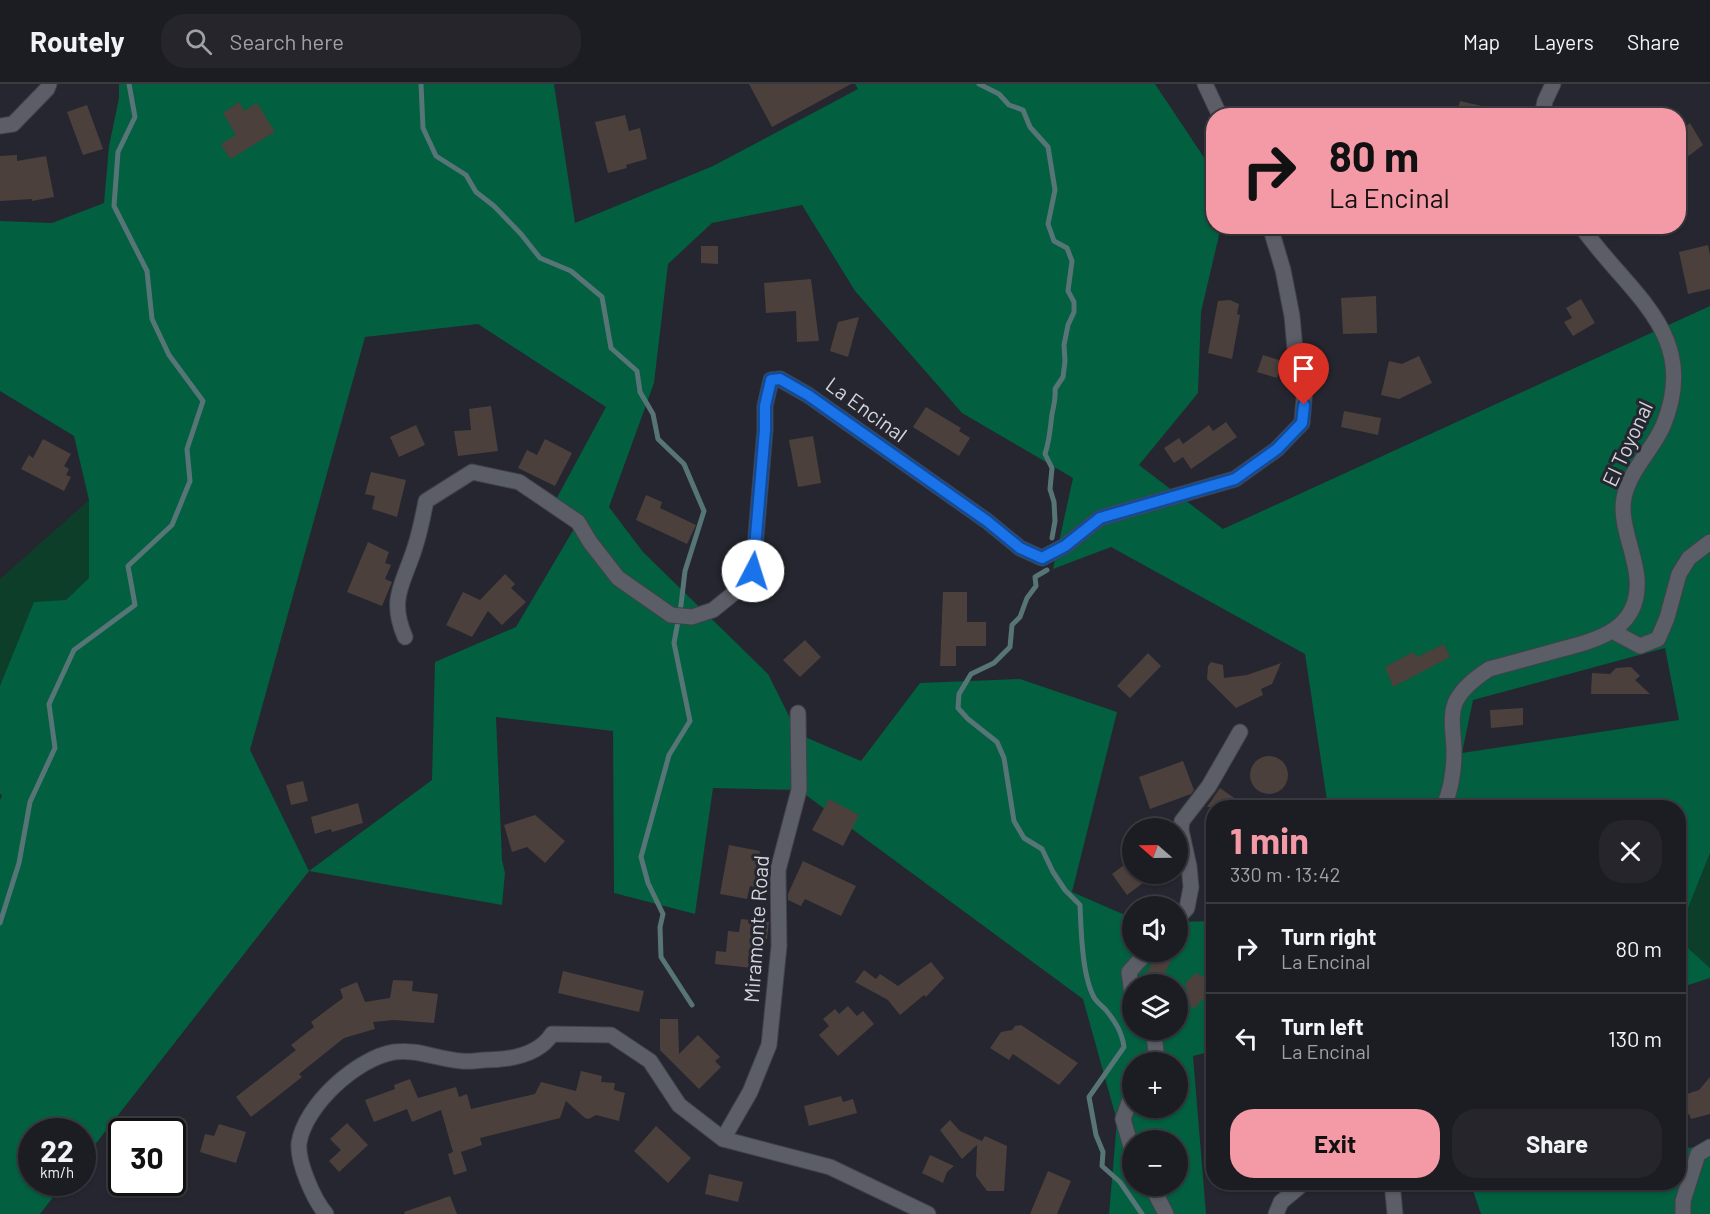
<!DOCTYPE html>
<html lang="en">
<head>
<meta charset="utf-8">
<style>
	body { margin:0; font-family:Barlow,sans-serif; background:#25252b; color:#f1f3f6; height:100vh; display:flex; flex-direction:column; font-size:22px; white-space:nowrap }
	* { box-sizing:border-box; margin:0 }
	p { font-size:20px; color:#a0a1a6 }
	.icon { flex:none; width:33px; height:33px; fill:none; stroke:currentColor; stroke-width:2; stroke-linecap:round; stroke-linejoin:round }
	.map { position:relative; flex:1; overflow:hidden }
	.drawer { position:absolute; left:1206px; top:716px; width:480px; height:390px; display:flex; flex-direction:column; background:#1c1c23; border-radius:24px; box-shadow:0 2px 4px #0004,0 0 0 2px #3a3a41 }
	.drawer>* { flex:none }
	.guide { position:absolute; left:1206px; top:24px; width:480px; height:126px; border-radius:24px; box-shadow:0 2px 4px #0004,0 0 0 2px #3a3a41; background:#f49aa6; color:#111; overflow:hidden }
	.needle { width:39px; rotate:290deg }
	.fabs { position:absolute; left:1122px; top:734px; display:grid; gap:12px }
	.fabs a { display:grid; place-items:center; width:66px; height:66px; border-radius:50%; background:#1c1c23; box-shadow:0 2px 4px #0004,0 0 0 2px #3a3a41; font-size:30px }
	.speed { position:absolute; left:18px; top:1034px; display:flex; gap:12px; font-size:30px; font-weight:700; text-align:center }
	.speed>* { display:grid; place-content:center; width:78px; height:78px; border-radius:50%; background:#1c1c23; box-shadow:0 2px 4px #0004,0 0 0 2px #3a3a41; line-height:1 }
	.speed small { font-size:15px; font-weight:400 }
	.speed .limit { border:3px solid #111; border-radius:9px; background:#fff; color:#111 }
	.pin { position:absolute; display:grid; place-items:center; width:51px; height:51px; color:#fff; margin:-62px -26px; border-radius:50% 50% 50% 0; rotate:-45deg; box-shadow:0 0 6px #0007 }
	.pin .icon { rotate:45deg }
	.me { position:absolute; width:66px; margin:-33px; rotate:5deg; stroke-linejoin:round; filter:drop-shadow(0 0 4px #0008) }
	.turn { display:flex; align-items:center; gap:21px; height:126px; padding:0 24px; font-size:27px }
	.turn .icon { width:78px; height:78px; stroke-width:2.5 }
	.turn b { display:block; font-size:42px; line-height:51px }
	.round { display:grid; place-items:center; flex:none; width:63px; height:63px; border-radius:24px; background:#25252b }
	.overview { display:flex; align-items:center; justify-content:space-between; height:102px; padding:0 24px }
	h1 { font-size:36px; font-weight:700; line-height:45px; color:#f49aa6 }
	.button { display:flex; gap:12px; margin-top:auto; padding:12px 24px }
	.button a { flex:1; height:69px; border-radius:24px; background:#f49aa6; color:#111; font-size:24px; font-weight:700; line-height:69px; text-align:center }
	.button a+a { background:#25252b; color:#f1f3f6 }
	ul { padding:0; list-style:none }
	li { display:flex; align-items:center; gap:18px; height:90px; padding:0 24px; border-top:2px solid #3a3a41 }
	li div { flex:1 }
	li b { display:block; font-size:22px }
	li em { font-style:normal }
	header { display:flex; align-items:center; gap:36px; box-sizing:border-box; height:84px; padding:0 30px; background:#1c1c23; border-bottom:2px solid #3a3a41 }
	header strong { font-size:28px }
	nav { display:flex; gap:33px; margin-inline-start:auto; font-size:21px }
	.search { width:420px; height:54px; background:#25252b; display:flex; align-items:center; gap:15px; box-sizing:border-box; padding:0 21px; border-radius:24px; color:#a0a1a6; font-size:22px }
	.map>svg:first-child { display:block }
	.green { fill:#0c3e29 }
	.forest { fill:#025f3f; fill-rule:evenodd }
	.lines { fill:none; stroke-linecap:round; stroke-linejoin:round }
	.stream { stroke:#577577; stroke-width:5 }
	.building { fill:#4b403c }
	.minor-casing { stroke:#41424a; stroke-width:17 }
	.minor { stroke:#5b5d67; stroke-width:15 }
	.route-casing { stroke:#114b97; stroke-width:15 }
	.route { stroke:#1a73e8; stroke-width:10 }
	.labels { text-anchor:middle; stroke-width:6; stroke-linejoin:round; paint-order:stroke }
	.street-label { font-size:21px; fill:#d4d5db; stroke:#25262f }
</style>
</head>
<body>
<header>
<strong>Routely</strong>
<div class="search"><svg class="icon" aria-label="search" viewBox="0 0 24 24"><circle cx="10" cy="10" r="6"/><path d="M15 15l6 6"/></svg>Search here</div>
<nav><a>Map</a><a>Layers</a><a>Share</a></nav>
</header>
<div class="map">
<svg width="1710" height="1130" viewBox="0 0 1710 1130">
	<rect width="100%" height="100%" fill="#25262f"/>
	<!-- green -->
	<g class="green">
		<path d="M89,416V494L66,516L0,602V495Z"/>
		<path d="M1710,769V884L1679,856V847Z"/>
	</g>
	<!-- forest -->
	<g class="forest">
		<path d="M119,0H554L575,139L713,82L858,5L855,0H1155L1213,87L1214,142L1221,143L1201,228L1198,309L1139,381L1223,445L1710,222V769L1679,847L1678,723H1328L1305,570L1111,463L1053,485L1073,394L962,329L855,207L802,121L712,139L668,180L654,299L609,423L643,468L768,590L798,650L861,677L920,599L1020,595L1117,628L1072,808L1132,834V867H1178V838L1213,837V967L1193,972L1206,1130H1109L1117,1037L1083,915L799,706L713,704L695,830L614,809L613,647L496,633L502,776L505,789L502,821L309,787L83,1076L82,1047H32V1098H65L40,1130H0V716L2,711L0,710V602L34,518L66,516L89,494V416L74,352L0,307V137L52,139L104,119L109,62L119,14ZM478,240L606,323L553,421L578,438L516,543L435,578L432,696L309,787L250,666L365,253ZM1665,564L1679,636L1462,669L1473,616ZM1132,900H1178V945H1132ZM1132,978H1178V1023H1132ZM1132,1056H1178V1101H1132Z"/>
		<path d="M1679,856L1710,884V894L1679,904Z"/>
		<path d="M1679,1059L1689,1064L1710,1060V1130H1481L1470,1098H1678Z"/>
	</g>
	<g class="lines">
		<!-- stream -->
		<g class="stream">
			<path d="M421,0L423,44L436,72L466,91L476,108L494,122L521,150L540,174L571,187L602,213L611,264L637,287L640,308L653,330L658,355L684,380L704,427L685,487L681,521L674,559L690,637L669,671L641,773L648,799L663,830L660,843L661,873L692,921"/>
			<path d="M979,0L999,10L1009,21L1023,26L1030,43L1048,63L1055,106L1048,140L1054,157L1067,164L1072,177L1068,207L1074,218V228L1068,241L1064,261L1065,277L1063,293L1055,305C1056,315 1054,320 1052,330C1050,345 1050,355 1045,370L1052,384L1050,405L1054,418L1055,437L1052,454"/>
			<path d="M1047,486L1035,493L1036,502L1027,514L1020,533L1012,541L1010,563L994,579L971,590L959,610L958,624L968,635L997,658L1004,674L1014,737L1024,754L1042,765L1053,788L1065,806L1080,821C1081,846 1082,894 1095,915C1098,919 1102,922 1105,925C1115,937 1122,948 1124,963L1089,1013L1096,1051L1103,1068L1102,1082L1120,1098L1142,1130"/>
			<path d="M0,839L19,779L30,718L55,664L49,620L74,566L135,521L128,482L172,441L190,397L187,365L203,317L169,271L152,235L147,187L114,122L118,68L135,33L129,0"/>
		</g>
	</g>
	<!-- building -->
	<g class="building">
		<path d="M749,0H851L772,43Z"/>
		<path d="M1460,17L1499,26L1498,32H1456Z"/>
		<path d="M239,18L244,27L257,19L275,48L230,75L221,60L236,51L223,29Z"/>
		<path d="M87,21L103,65L83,71L67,28Z"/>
		<path d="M625,31L629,47L640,44L647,75L626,81L627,84L608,89L595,38Z"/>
		<path d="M1690,39L1703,61L1678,80V49Z"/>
		<path d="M17,71V77L46,72L54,113L32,117V115L0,117V72Z"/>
		<path d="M1708,161L1710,171V205L1688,210L1679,168Z"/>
		<path d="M701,162H718V180L701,179Z"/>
		<path d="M811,195L819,257L797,258L796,227L766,229L764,199Z"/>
		<path d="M1376,212L1377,249L1343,250L1341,214Z"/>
		<path d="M1581,215L1595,239L1573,252L1564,238L1572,234L1566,224Z"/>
		<path d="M1230,216L1239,220L1237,230L1240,231L1232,275L1208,269L1218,217Z"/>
		<path d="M859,233L848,273L830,267L838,238Z"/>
		<path d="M1263,271L1282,277L1277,294L1257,288Z"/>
		<path d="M1419,272L1432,299L1399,315L1381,311L1389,277L1402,280Z"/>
		<path d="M491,322L498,367L458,372L454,347L471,346L469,325Z"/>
		<path d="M926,323L961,344L959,347L970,354L959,372L913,343Z"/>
		<path d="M1344,327L1381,334L1378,351L1341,343Z"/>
		<path d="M1226,338L1237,353L1191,385L1183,373L1174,379L1164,364L1179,354L1183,360L1209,341L1213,347Z"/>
		<path d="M416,341L425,361L399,373L390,353Z"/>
		<path d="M813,352L821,399L798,403L789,356Z"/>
		<path d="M43,355L71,370L64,382L69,385L66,391L71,393L64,407L21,385L29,371L33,374Z"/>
		<path d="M545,355L572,369L555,402L518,384L527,366L537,371Z"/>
		<path d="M371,388L406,396L397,433L372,425L375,412L365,410Z"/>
		<path d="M646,411L662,418L660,424L696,441L687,460L636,436Z"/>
		<path d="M368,458L389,468L385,479L391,481L385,495L392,498L382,522L347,508Z"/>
		<path d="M505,490L515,500L511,504L526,518L502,541L488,527L472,553L446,541L463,508L480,516Z"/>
		<path d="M943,508H967V538H986V562H956V582H940Z"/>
		<path d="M805,556L821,573L800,593L783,576Z"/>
		<path d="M1444,560L1450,573L1393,603L1385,583L1413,568L1417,573Z"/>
		<path d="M1148,569L1161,582L1130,614L1117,602Z"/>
		<path d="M1211,578L1223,581L1224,594L1247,591L1281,579L1272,600L1261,605L1263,611L1236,624L1207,595L1208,582Z"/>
		<path d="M1631,583L1640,592L1635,596L1650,610H1591L1592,589L1610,590L1616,584Z"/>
		<path d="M1523,624V641L1491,644L1490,626Z"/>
		<circle cx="1269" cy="691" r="19"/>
		<path d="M1183,677L1194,706L1191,710L1150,725L1139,693Z"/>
		<path d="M303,697L308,717L291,721L286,701Z"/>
		<path d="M1220,704L1247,723H1207Z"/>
		<path d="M829,715L859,731L843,762L812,746Z"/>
		<path d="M358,719L363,739L332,748L331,745L315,750L311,733Z"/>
		<path d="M535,731L565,757L545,779L527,763L512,768L504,741Z"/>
		<path d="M729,761L760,767L754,803L750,802L747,815L720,810Z"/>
		<path d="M1132,775V789H1156L1127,811L1112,790Z"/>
		<path d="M803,777L856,802L841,832L805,815L801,822L788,816V810Z"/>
		<path d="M741,835L769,838L767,855L756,854L752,884L715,880L716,867L726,868L728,847L739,848Z"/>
		<path d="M1157,870L1171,877L1159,900H1155L1144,894Z"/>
		<path d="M931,878L944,894L926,913L924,911L900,931L888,916L855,898L864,886L876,895L880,890L898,902Z"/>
		<path d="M563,887L644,907L639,928L558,909Z"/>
		<path d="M1196,889L1214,898V903L1194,925L1183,914L1187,908L1185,899Z"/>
		<path d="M393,896L413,897L412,907L438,910L434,939L394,936L373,938L375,945L344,954L299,990L302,993L251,1033L236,1013L296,966L291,961L314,943L311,938L343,914L340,905L357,898L365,918L390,914Z"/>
		<path d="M848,922L857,932L863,927L874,940L838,972L819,951L829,942L823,935L835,925L839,930Z"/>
		<path d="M660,935H678L679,970L698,951L720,973L715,977L721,983L699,1005L660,966Z"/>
		<path d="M1021,941L1078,979L1059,1001L1013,970L1009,976L990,964L1001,948L1012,946L1015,942Z"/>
		<path d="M581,987L602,992L601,998L615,999L614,1006L625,1009L619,1037L596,1031L589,1035L585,1034L566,1017L560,1034L480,1054L482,1061L461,1068L467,1087L454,1091L448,1070L453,1068L441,1026L412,1038L407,1025L374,1038L365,1016L395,1005L394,1001L410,995L418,1014L456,1003L459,1013L467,1010L471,1025L535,1010L541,998L576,1007Z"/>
		<path d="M1710,993V1030L1691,1035L1689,1030L1678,1034V1013L1699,1006Z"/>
		<path d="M841,1012L843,1018L853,1015L857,1029L809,1042L804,1022Z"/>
		<path d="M950,1036L960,1047L982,1057L985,1052L1007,1062L1004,1107H987L976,1092L977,1061L962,1075L940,1046Z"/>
		<path d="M347,1039L368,1061L339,1088L329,1077L341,1066L330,1055Z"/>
		<path d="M219,1040L246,1048L236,1079L200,1068L205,1050L214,1052Z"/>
		<path d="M656,1042L691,1074L668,1099L634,1067Z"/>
		<path d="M930,1071L954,1082L947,1088L943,1099L922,1089Z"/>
		<path d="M1048,1087L1071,1097L1057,1130H1030Z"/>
		<path d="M709,1090L743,1098L738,1118L705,1110Z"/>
		<path d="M450,1112L457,1130H405L404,1128Z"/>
	</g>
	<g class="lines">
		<!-- minor casing -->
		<g class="minor-casing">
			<g id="minor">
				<path d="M1205,0L1220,32"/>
				<path d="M1542,32L1545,17L1553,0"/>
				<path d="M0,42L13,40L47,5L49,0"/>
				<path d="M1612,547L1640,562L1658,555L1667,534L1679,490L1689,474L1710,458"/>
				<path d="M405,553C388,514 404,499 415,463C420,448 423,432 426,417L472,388L519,398L578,438L590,458L618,494L671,531L692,533L713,526L734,509L753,487L765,346V322L771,296L780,295L808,311L987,437L1020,464L1042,474L1065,462L1100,434L1235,395L1277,365L1302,339L1305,304L1295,265L1292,232L1283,186L1270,142"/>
				<path d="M1443,723C1451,708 1454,685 1454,668C1454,652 1449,632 1456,617C1463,603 1477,593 1489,585C1511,579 1533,573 1555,567C1596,556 1641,547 1637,494C1635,469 1619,438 1624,414C1629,387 1652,367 1663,342C1702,249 1627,209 1581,142"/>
				<path d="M1178,834L1187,824L1191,803L1189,782L1181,746L1182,737L1209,702L1240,648"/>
				<path d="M1132,910L1129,888L1148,867"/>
				<path d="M1151,978L1156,967L1153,945"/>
				<path d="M1132,1010L1123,1035L1132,1066"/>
				<path d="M723,1055L750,1008L769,961L779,862L778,786L799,706L798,629"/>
				<path d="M1392,1098L1395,1130"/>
				<path d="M1151,1101L1166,1130"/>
				<path d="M326,1130C314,1116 297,1078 299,1059C305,1021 357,974 394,968C418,965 437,975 461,977C468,978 476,977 484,976C508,976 538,972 552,950L611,951L650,977L679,1021L723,1055L830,1083L928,1130"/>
				<path d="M1276,1130L1281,1118L1305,1098"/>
				<path d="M1683,1130V1117L1698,1070L1710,1063"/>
			</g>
		</g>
		<!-- minor -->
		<use href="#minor" class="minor"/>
	</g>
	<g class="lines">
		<!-- route casing -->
		<g class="route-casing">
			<path id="route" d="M753,487L765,346V322L771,296L780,295L808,311L987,437L1020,464L1042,474L1065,462L1100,434L1235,395L1277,365L1302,339L1304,321"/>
		</g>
		<!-- route -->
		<use href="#route" class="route"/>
	</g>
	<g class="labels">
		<!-- street labels -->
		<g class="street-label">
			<text transform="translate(866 326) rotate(36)" y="7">La Encinal</text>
			<text transform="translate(1628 360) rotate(-65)" y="7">El Toyonal</text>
			<text transform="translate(757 845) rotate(-86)" y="7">Miramonte Road</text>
		</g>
	</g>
</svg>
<div class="fabs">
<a><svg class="needle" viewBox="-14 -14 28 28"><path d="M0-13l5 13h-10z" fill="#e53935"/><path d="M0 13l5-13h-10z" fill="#a0a1a6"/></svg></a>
<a><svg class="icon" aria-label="sound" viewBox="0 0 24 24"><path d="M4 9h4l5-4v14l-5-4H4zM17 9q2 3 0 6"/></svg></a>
<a><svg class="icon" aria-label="layers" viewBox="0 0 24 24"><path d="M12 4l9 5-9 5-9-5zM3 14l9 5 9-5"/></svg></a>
<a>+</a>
<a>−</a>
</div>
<div class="speed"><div>22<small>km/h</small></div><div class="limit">30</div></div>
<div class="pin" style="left:1304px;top:321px;background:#d93025"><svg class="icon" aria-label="arrive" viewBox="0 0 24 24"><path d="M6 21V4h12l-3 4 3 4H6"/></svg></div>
<svg class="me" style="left:753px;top:487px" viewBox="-20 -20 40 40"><circle r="19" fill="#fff"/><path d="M0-13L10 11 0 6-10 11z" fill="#1a73e8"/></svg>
<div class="guide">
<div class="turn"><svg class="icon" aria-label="right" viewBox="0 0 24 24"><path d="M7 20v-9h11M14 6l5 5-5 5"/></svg><div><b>80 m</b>La Encinal</div></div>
</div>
<section class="drawer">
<div class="overview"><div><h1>1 min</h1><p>330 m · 13:42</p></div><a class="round"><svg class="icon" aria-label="close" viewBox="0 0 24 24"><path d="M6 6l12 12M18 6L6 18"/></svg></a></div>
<ul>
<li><svg class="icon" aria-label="right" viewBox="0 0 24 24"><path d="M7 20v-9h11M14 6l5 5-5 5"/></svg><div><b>Turn right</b><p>La Encinal</p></div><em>80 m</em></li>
<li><svg class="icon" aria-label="left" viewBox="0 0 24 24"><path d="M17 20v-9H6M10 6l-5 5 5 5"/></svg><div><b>Turn left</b><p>La Encinal</p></div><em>130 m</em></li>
</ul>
<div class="button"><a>Exit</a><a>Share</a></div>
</section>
</div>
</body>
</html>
